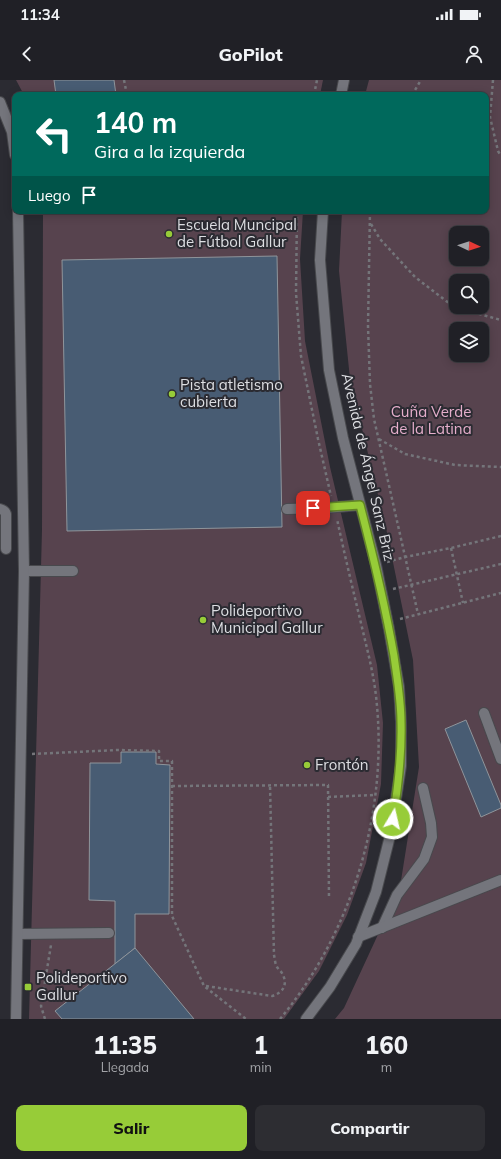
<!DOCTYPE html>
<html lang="es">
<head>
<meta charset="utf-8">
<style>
	body { margin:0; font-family:Mulish,sans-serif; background:#2d2d32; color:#f1f3f6; height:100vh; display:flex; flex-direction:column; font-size:15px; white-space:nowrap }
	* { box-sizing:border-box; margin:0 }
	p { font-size:13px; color:#a2a3a7 }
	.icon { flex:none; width:22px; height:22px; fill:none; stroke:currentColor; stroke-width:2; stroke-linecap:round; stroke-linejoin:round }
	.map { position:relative; height:939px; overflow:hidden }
	.sheet { display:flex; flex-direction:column; background:#202026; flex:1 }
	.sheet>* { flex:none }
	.hud { position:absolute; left:12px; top:12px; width:477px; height:122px; border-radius:8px; box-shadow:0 2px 10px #0003,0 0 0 1px #3d3e43; background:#00695c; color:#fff; overflow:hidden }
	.needle { width:26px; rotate:94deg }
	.buttons { position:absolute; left:449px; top:146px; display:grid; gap:8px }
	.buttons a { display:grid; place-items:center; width:40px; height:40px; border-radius:8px; background:#202026; box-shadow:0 2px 10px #0003,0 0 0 1px #3d3e43; font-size:20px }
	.pin { position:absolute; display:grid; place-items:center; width:34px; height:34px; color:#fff; margin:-17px; border-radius:8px; box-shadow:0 2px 6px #0006 }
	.me { position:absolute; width:44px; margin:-22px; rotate:9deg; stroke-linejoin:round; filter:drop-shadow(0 0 3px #0008) }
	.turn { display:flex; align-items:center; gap:14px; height:84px; padding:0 16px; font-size:18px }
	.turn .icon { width:52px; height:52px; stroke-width:2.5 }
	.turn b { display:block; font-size:28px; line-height:34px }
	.then { display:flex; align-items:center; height:38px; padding:0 16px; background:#0003; gap:8px; font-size:15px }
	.eta { display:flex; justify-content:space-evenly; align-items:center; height:68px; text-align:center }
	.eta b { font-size:24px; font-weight:800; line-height:28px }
	.action { display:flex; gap:8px; margin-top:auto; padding:8px 16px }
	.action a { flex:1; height:46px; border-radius:8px; background:#97cc38; color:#111; font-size:16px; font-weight:800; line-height:46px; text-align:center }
	.action a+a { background:#2d2d32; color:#f1f3f6 }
	.status { display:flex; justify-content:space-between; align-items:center; height:28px; padding:0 20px; background:#202026; direction:ltr }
	.status svg { height:11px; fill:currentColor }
	header { display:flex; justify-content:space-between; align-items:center; height:52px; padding:0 16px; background:#202026; font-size:18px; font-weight:800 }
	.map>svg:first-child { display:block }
	.green { fill:#57434e; fill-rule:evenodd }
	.building { fill:#485c73; stroke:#8f959b }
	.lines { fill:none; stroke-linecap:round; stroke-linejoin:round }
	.minor-casing { stroke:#48494d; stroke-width:12 }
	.path { stroke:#74757a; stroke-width:2.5; stroke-dasharray:3 3; stroke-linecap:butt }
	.minor { stroke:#74757c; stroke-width:10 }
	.route-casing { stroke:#628524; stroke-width:10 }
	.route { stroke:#97cc38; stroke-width:7 }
	.poi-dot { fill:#97cc38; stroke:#2b2b32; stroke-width:1.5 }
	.labels { text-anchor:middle; stroke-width:4; stroke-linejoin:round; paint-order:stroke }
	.poi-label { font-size:15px; fill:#dddee2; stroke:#2b2b32; text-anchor:start }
	.park-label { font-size:15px; fill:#e5aecb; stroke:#2b2b32 }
	.street-label { font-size:15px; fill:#dddee2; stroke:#2b2b32 }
</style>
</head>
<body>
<div class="status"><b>11:34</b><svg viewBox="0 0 49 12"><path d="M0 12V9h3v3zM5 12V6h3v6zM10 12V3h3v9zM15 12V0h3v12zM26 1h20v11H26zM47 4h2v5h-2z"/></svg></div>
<header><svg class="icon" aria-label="back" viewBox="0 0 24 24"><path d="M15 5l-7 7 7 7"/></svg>GoPilot<svg class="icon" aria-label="person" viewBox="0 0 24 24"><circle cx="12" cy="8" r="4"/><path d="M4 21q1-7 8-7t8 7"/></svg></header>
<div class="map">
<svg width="501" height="939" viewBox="0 0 501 939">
	<rect width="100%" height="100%" fill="#2b2b32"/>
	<!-- green -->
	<g class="green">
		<path d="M16,0H323L320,15H24Z"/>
		<path d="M369,0H501V939H335L344,928L400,807L419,687L413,580L386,448L350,299L339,191L342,131H486V15H365ZM456,153H482V179H456ZM456,201H482V227H456ZM456,249H482V275H456Z"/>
		<path d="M43,131H303L300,179L305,261L330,387L377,585L383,643L381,704L366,783L347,835L319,891L284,939H29L42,450Z"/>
	</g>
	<!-- building -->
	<g class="building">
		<path d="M54,0H114L116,15H56Z"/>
		<path d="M277,176L282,447L67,451L62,180Z"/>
		<path d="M466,640L501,725V728L481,737L445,649Z"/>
		<path d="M121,672H156V684L170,685L169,834H135V868L115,884V821L89,820L90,683H121Z"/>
		<path d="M135,868L194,939H62L55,931Z"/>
	</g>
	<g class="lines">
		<!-- minor casing -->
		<g class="minor-casing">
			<g id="minor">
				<path d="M341,15L344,0"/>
				<path d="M0,22L12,52L15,75"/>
				<path d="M0,429C4,430 5,431 6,434V469"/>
				<path d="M287,429L325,428L360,425"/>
				<path d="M24,491H73"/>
				<path d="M484,633L501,679"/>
				<path d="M382,848L397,815L424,779L432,757L431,743L423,708"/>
				<path d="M19,854L109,853"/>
				<path d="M358,857L501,800"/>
				<path d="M16,939L24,491L18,131"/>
				<path d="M306,939L330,907L356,864L376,812L391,752L401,686V642L399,607L389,549L376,485L343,358L329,290L320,180L323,131"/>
			</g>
		</g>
		<!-- path -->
		<g class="path">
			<path d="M124,0L127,15"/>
			<path d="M493,0L490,37L498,71L501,76"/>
			<path d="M314,15L317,0"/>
			<path d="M412,15L421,0"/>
			<path d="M297,131L296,213L301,276L318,359L331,416"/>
			<path d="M370,131L368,246L370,304L374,339L418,534"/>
			<path d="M371,144L380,159L415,197L454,227L501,240"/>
			<path d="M379,359L405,374L455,385L501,387"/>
			<path d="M451,468L463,523"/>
			<path d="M387,482L405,477L451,468L501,456"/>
			<path d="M393,509L501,484"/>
			<path d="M400,539L501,513"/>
			<path d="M32,674L118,670L159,671V681H172V836L204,906L246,939"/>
			<path d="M172,706L328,705L329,818"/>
			<path d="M328,717L375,715"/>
			<path d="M206,906L272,916C282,913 288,906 283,895C282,892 279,890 277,887C275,884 275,879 274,875L270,705"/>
			<path d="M45,939L44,936L41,926L51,865"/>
			<path d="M280,939C353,851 389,730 376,616C373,590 366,565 360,539C352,506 344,472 337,439"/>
		</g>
		<!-- minor -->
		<use href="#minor" class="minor"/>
	</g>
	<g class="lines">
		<!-- route casing -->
		<g class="route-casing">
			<path id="route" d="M313,428L360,425C373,475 385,525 394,576C397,598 401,620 401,642C402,675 398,707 393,739"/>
		</g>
		<!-- route -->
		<use href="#route" class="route"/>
	</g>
	<!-- markers -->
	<g class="poi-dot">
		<circle cx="169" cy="154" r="4"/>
		<circle cx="172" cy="314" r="4"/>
		<circle cx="203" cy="540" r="4"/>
		<circle cx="307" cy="685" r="4"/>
		<rect x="24" y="903" width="8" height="8" rx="2"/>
	</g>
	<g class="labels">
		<!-- poi labels -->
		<g class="poi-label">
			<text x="177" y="150">Escuela Muncipal<tspan x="177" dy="17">de Fútbol Gallur</tspan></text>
			<text x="180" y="310">Pista atletismo<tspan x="180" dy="17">cubierta</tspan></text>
			<text x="211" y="536">Polideportivo<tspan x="211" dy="17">Municipal Gallur</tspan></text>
			<text x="315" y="690">Frontón</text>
			<text x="36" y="903">Polideportivo<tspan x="36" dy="17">Gallur</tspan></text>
		</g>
		<!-- park labels -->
		<g class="park-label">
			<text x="431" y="337">Cuña Verde<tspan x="431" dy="17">de la Latina</tspan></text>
		</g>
		<!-- street labels -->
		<g class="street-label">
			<text transform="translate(368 387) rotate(77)" y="5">Avenida de Ángel Sanz Briz</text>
		</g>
	</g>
</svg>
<div class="buttons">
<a><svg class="needle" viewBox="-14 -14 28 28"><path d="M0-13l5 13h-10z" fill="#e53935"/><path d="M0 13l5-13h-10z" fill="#a2a3a7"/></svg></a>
<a><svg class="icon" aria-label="search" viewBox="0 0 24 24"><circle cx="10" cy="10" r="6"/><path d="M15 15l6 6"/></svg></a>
<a><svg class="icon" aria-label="layers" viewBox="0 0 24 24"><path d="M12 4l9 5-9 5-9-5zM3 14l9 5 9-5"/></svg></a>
</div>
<div class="pin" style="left:313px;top:428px;background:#d93025"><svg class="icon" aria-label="arrive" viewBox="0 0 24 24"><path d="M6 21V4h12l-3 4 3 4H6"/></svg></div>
<svg class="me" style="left:393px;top:739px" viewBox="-20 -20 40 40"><circle r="17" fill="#97cc38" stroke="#fff" stroke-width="3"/><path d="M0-11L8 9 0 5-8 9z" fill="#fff"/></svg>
<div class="hud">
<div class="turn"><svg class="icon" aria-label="left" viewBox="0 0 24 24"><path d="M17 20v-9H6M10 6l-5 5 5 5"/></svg><div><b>140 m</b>Gira a la izquierda</div></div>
<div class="then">Luego<svg class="icon" aria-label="arrive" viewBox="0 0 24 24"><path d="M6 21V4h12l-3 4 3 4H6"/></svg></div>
</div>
</div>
<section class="sheet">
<div class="eta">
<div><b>11:35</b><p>Llegada</p></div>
<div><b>1</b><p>min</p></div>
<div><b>160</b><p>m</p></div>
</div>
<div class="action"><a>Salir</a><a>Compartir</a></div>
</section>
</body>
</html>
